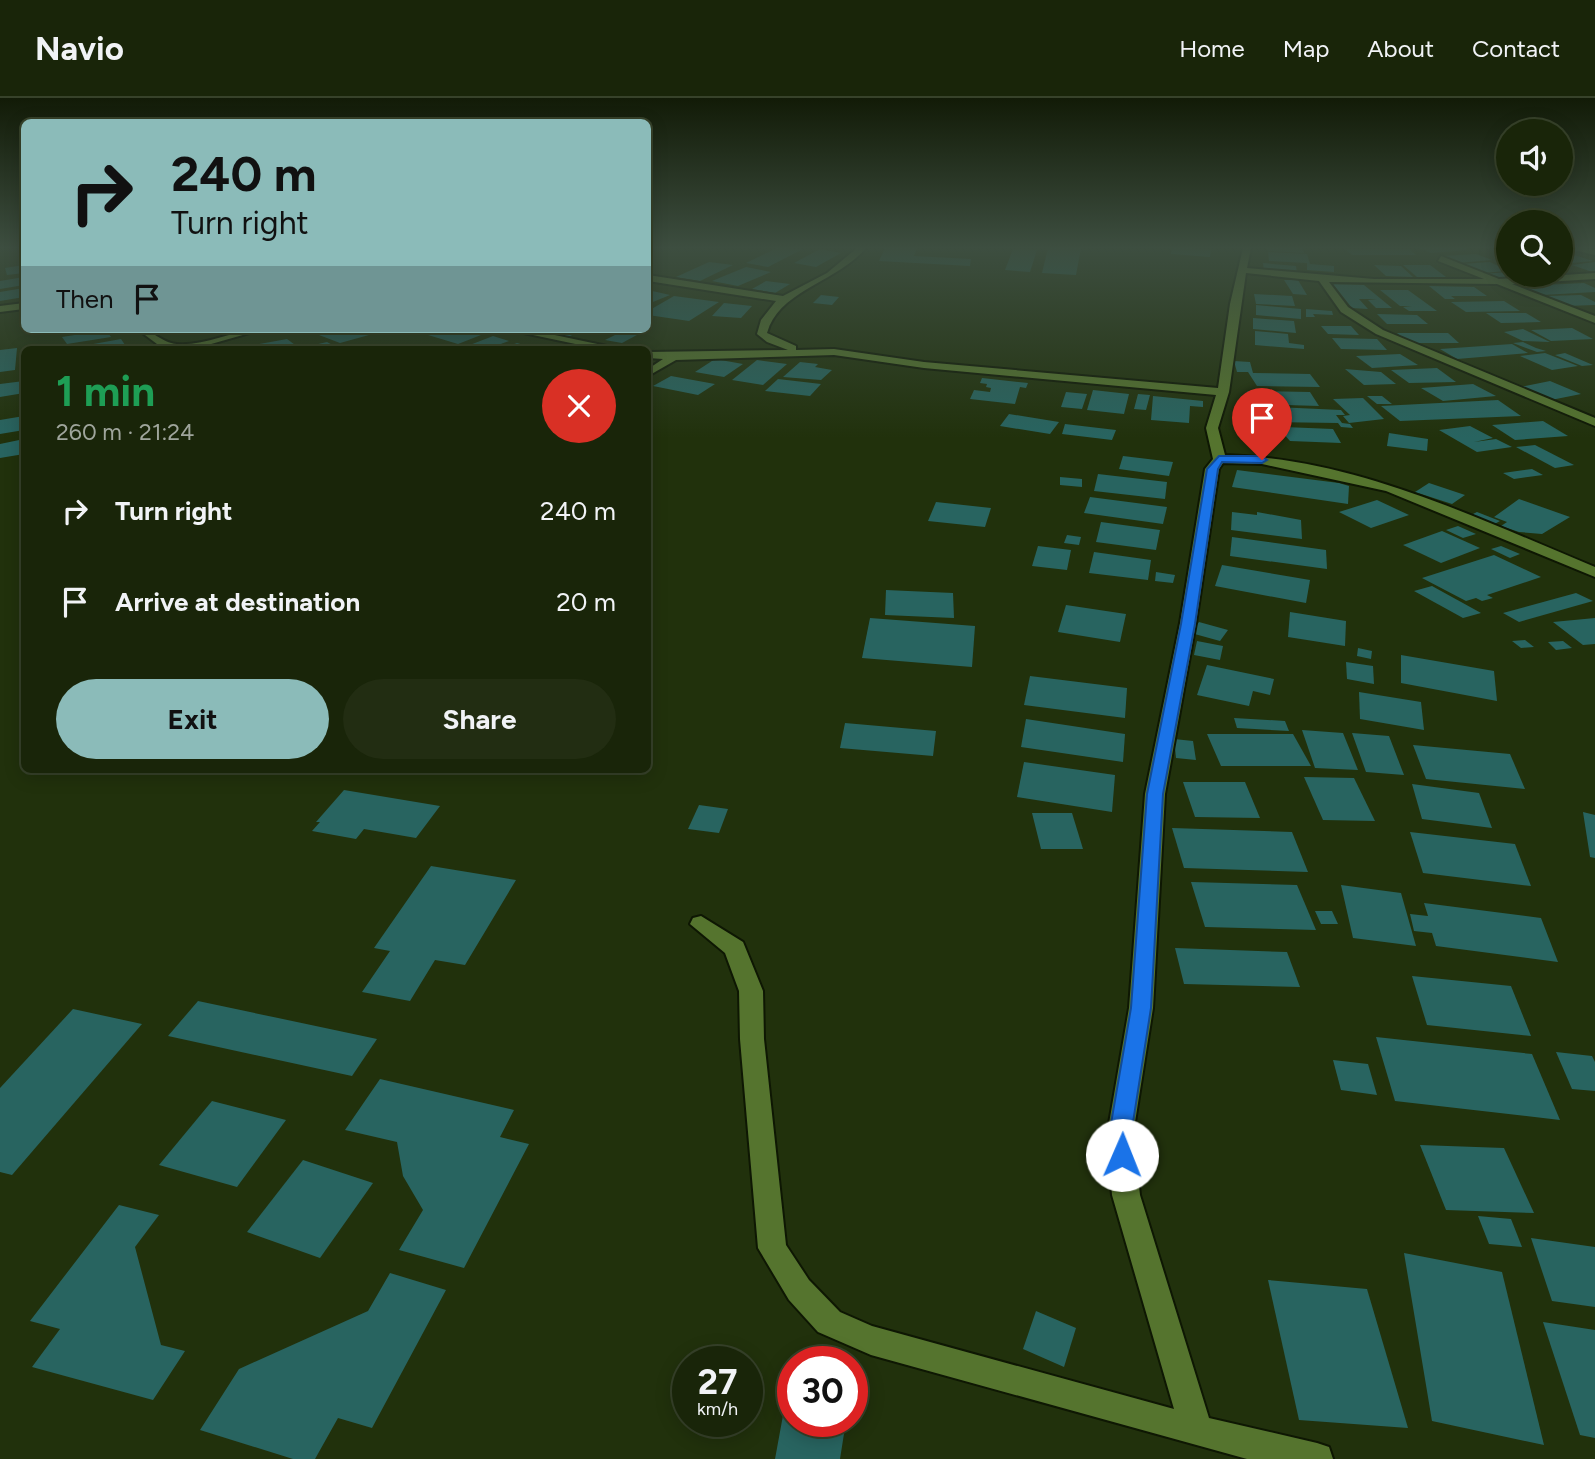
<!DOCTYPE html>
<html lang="en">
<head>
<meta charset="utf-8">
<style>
	body { margin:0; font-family:Figtree,sans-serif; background:#222d12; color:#f1f3f6; height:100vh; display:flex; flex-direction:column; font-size:26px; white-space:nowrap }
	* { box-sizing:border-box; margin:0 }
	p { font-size:23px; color:#9fa59c }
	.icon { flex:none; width:38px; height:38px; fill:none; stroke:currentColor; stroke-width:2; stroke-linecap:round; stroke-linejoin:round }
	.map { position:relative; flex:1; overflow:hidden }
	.drawer { position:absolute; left:21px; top:248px; width:630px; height:427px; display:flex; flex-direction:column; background:#192509; border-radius:10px; box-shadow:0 4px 18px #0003,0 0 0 2px #37422a }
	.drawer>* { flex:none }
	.hud { position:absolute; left:21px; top:21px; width:630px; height:214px; border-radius:10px; box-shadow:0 4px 18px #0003,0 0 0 2px #37422a; background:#8bbbb9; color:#111; overflow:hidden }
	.controls { position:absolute; left:1496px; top:21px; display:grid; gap:14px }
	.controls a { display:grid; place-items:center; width:77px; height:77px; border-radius:50%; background:#192509; box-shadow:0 4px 18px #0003,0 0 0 2px #37422a; font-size:35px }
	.speed { position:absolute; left:672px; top:1248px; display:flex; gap:14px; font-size:35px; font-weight:700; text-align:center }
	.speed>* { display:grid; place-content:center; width:91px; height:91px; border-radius:50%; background:#192509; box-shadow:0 4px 18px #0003,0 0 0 2px #37422a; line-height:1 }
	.speed small { font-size:18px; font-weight:400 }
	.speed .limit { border:10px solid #d22; background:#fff; color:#111 }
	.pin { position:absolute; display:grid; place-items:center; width:60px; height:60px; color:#fff; margin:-72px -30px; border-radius:50% 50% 50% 0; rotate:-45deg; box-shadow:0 0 7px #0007 }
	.pin .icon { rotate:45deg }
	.me { position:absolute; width:77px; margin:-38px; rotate:1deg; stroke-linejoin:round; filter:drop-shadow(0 0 5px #0008) }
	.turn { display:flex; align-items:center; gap:24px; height:147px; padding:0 35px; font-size:32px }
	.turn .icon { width:91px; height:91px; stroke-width:2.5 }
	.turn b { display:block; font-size:49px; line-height:60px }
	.then { display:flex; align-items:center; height:66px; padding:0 35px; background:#0003; gap:14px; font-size:26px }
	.round { display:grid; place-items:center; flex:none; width:74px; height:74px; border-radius:37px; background:#222d12 }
	.summary { display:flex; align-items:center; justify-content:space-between; height:119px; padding:0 35px }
	h1 { font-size:42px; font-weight:700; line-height:52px; color:#1e9e55 }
	.cta { display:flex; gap:14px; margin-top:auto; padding:14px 35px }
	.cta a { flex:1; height:80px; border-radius:42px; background:#8bbbb9; color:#111; font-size:28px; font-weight:700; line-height:80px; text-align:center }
	.cta a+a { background:#222d12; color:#f1f3f6 }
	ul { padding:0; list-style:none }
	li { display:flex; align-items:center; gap:21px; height:91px; padding:0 35px }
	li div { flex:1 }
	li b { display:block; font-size:26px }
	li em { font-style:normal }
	header { display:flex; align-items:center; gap:42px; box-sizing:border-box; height:98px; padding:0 35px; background:#192509; border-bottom:2px solid #37422a }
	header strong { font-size:33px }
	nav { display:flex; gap:38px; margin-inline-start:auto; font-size:24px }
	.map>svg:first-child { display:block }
	.building { fill:#286460 }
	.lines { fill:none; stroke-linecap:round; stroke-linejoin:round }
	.minor-casing { stroke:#0e1703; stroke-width:4 }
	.minor { fill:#55742e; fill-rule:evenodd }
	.route { fill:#1a73e8; stroke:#114b97; stroke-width:2 }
</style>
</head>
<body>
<header>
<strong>Navio</strong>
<nav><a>Home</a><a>Map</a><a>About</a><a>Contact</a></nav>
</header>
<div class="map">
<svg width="1595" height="1361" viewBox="0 0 1595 1361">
	<rect width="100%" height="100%" fill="#21310c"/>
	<!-- building -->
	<g class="building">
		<path d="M777,150L803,151L768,169L746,165Z"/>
		<path d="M885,150H917L914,158L971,161L970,168L879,163Z"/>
		<path d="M1048,150H1081L1076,177L1042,175Z"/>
		<path d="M1172,150H1188L1211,152L1210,159L1171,156Z"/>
		<path d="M1267,150H1303L1304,155L1268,153Z"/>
		<path d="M1420,150H1467V152L1431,155Z"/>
		<path d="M820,151L841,155L816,169L794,165Z"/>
		<path d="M1013,151L1037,152L1030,174L1005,172Z"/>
		<path d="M1345,151H1409L1416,157H1352Z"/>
		<path d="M1268,154L1307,156L1310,166L1334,168V174L1307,172V165L1269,163Z"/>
		<path d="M1476,156L1492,162L1457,165L1442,158Z"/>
		<path d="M1571,156L1593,163L1561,166V157Z"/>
		<path d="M709,164L733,167L700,183L676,179Z"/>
		<path d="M1490,164L1508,173L1480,175L1462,166Z"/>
		<path d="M1595,164V175L1572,167Z"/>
		<path d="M1263,165L1296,168L1297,175L1264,173Z"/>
		<path d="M24,167V175L7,177L5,170Z"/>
		<path d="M1374,167L1401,168L1413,179L1386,178Z"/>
		<path d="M1403,167H1430L1446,179H1417Z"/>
		<path d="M746,169L771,174L738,188L712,183Z"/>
		<path d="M1508,174V177H1522L1536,182L1504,185L1484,176Z"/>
		<path d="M24,179V187L0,191V183Z"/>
		<path d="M1284,182H1298L1307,197L1293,196Z"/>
		<path d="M766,183L790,186L775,195L752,191Z"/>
		<path d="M1584,185L1595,190V194L1542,197L1524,188Z"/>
		<path d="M1333,186L1364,187L1392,210H1376L1368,202L1377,201H1359L1368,211L1352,210Z"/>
		<path d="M1429,188L1474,189L1487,198H1451L1455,201H1445Z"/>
		<path d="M24,190V199L0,203V194Z"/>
		<path d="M648,192L670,197L648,206Z"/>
		<path d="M1380,192H1408L1437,213H1409L1403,209L1412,208H1400Z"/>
		<path d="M1254,196L1292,198L1295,208L1256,206Z"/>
		<path d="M821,197L839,199L832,207L813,205Z"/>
		<path d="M1581,197L1595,204V207L1565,208L1546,198Z"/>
		<path d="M674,198L719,204L689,223L648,217V213Z"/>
		<path d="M1504,203L1520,213L1466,214L1451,204Z"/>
		<path d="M724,205L752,208L741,220L712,218Z"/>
		<path d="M1256,207L1301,211V221L1256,217Z"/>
		<path d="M1306,211L1332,213L1333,217L1313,216L1315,219H1306Z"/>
		<path d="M1486,215H1526L1541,224L1501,225Z"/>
		<path d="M1377,216L1417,217L1428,226H1387Z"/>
		<path d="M1253,220L1294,223L1296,235L1253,231Z"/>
		<path d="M1321,228H1351L1359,237L1328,236Z"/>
		<path d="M1572,230L1593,241L1551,243L1531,232Z"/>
		<path d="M340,231H353L369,237L340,245L319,237Z"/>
		<path d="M446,231H458L481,237L458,246L428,237Z"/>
		<path d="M549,231H585L568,239L542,234Z"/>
		<path d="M627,231H648L622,245L605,242Z"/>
		<path d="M1523,231L1550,244L1523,243L1504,234Z"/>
		<path d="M106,232L111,239L67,246L62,239Z"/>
		<path d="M1255,233L1288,236L1289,245L1304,247V251L1255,247Z"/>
		<path d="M1397,235H1448L1459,245H1408Z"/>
		<path d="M493,238L509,243L484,252H457Z"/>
		<path d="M1332,240L1377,241L1387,252L1341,251Z"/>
		<path d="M121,241L127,250L66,252V251Z"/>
		<path d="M287,241L302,252H259L254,247Z"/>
		<path d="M327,244L338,250L323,252L314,247Z"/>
		<path d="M1523,244L1536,250L1546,253L1537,254L1513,245Z"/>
		<path d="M517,245L537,251V252H499Z"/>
		<path d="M1512,246L1528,255L1457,261L1440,251Z"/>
		<path d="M17,250L15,272L0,274V252Z"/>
		<path d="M1545,255L1578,268L1552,272L1520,258Z"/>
		<path d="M1565,255L1593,267L1582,268L1555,257Z"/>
		<path d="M1400,256L1418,267L1372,270L1356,258Z"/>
		<path d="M715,261L743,266L724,279L695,274Z"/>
		<path d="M757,262L787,266L763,287L732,282Z"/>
		<path d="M1234,263L1250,264L1253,275L1310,276L1320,289L1257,288L1248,274H1237Z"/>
		<path d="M800,264L818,266L815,269L832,272L821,282L783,279Z"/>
		<path d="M1437,270L1456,284L1409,285L1391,272Z"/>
		<path d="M1345,271L1381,274L1396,286L1364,287Z"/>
		<path d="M671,278L715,286L698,297L653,288Z"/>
		<path d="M982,280L1028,285L1026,290L1020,289L1015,306L970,301L974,292L990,294L991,290L986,289L987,286L980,285Z"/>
		<path d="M778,281L821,286L810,298L765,293Z"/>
		<path d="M24,283V295L0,299V286Z"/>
		<path d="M1550,283L1581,296L1551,302L1520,289Z"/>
		<path d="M1473,286L1496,298L1443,303L1421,290Z"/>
		<path d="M1093,292L1129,296L1124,316L1087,312Z"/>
		<path d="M1247,293L1310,294L1319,308L1255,306Z"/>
		<path d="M1066,294L1087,296L1082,311L1061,309Z"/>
		<path d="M1138,296L1150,297L1146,312L1134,311Z"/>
		<path d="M1153,298L1203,303V309L1190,308L1189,325L1151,322Z"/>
		<path d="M1367,298H1382L1392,306H1377Z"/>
		<path d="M1363,300L1384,321L1349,325L1343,318L1350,317L1333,301Z"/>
		<path d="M1498,302L1521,318L1400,323L1381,308Z"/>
		<path d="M1253,308L1341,312L1345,317H1336L1342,325L1350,326L1353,330L1341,329L1338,325L1263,324Z"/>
		<path d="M1009,316L1059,324L1050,336L1000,328Z"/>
		<path d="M24,318V332L0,336V322Z"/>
		<path d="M1543,323L1568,338L1515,342L1492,327Z"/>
		<path d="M1065,326L1116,332L1112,342L1062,336Z"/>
		<path d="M1470,328L1493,340L1474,344L1496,341L1512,349L1477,354L1439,332Z"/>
		<path d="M1284,329L1333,331L1341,345L1290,343L1282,334H1287Z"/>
		<path d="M1389,335L1428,341L1427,353L1387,348Z"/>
		<path d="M24,341V356L0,360V346Z"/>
		<path d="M1535,347L1574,367L1555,370L1516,349Z"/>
		<path d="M1123,358L1173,364L1169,378L1119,371Z"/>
		<path d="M1532,371L1543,377L1514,381L1503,375Z"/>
		<path d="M1237,372L1339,385L1349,388L1348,406L1232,389Z"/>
		<path d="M1098,376L1167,384L1165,401L1094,393Z"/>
		<path d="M1060,379L1082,381V389L1060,387Z"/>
		<path d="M1429,385L1465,397L1452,406L1415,394Z"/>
		<path d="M1090,399L1167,409L1163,426L1084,415Z"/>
		<path d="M1519,401L1570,419L1542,436L1519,434L1501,428L1507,424L1494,419Z"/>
		<path d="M1377,402L1409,417L1371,430L1339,414Z"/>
		<path d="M936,404L991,410L985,429L928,423Z"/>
		<path d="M1232,414L1257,417V414L1301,422L1302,441L1231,432Z"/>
		<path d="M1477,414L1500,423L1491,428L1467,419Z"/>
		<path d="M1101,424L1160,432L1156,452L1096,444Z"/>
		<path d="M1458,428L1476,436L1463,440L1446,432Z"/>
		<path d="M1442,433L1480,450L1441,465L1403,447Z"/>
		<path d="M1067,437L1081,439L1079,447L1064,445Z"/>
		<path d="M1232,439L1326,452L1327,471L1230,458Z"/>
		<path d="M1038,448L1071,452L1067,472L1032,468Z"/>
		<path d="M1501,448L1520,456L1510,460L1491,451Z"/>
		<path d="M1094,454L1151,462L1148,482L1089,475Z"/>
		<path d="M1494,457L1541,479L1487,497L1493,500L1482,503L1476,500L1466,503L1422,480Z"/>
		<path d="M1222,467L1310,482L1306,505L1215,488Z"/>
		<path d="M1156,474L1175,477L1173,485L1155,483Z"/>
		<path d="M1432,488L1481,515L1463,520L1414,493Z"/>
		<path d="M886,492L953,495L954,520L885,517Z"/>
		<path d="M1576,495L1593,503L1519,524L1503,515Z"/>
		<path d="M1066,507L1126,516L1120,544L1058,534Z"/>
		<path d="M1290,514L1346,523L1345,548L1288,539Z"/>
		<path d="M870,520L975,528L972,569L862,560Z"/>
		<path d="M1595,520V546L1583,547L1553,524Z"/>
		<path d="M1199,524L1228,532L1220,543L1191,535Z"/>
		<path d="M1525,542L1534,549L1521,550L1512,543Z"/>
		<path d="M1197,543L1223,548L1220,562L1194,557Z"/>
		<path d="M1563,543L1572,550L1556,552L1548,544Z"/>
		<path d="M1358,550L1372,553L1371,561L1357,558Z"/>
		<path d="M1401,557L1494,573L1497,603L1401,585Z"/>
		<path d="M1346,564L1373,568L1374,586L1347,581Z"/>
		<path d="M1207,567L1274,581L1270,597L1253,593L1249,608L1197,597Z"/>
		<path d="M1030,578L1127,590L1125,620L1024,607Z"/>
		<path d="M1359,594L1421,604L1424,632L1360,621Z"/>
		<path d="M1234,620L1285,623L1289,633L1237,630Z"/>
		<path d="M1026,621L1125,636L1123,664L1021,649Z"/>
		<path d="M845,625L936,633L933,658L840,650Z"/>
		<path d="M1302,632L1343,635L1358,672L1315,670Z"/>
		<path d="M1352,635L1389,638L1404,677L1366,674Z"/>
		<path d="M1207,636H1293L1311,668H1221Z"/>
		<path d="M1174,641L1193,643L1196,662L1176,660Z"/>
		<path d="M1413,647L1510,656L1525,691L1426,681Z"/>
		<path d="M1024,664L1115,677L1112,714L1017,699Z"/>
		<path d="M1304,679L1354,680L1375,723L1323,722Z"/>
		<path d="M1183,684H1245L1260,720L1195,719Z"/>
		<path d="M1412,686L1479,695L1492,730L1422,721Z"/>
		<path d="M344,692L440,708L416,740L364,731L356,741L312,733L320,724H316Z"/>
		<path d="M699,707L728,711L719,735L688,731Z"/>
		<path d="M1583,714L1595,717V760L1590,759Z"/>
		<path d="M1032,715H1072L1083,751H1041Z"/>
		<path d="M1172,730L1292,734L1308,774L1184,770Z"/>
		<path d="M1410,734L1515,746L1531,788L1423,775Z"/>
		<path d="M431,768L516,782L465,867L435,862L410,903L362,894L390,853L374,850Z"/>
		<path d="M1191,784L1297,787L1316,832L1205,829Z"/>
		<path d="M1341,787L1401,795L1416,848L1353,840Z"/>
		<path d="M1424,805L1541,820L1558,864L1436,848L1432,835L1414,833L1410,816L1428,818Z"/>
		<path d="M1315,813H1332L1338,826H1321Z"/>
		<path d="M1175,850L1287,854L1300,889L1184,886Z"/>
		<path d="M1412,878L1511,888L1531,938L1427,927Z"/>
		<path d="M198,903L377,941L352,978L168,938Z"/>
		<path d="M73,911L142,926L12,1077L0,1074V990Z"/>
		<path d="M1376,939L1532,956L1560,1022L1395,1003Z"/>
		<path d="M1556,954L1592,958L1595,964V993L1572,991Z"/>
		<path d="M1333,962L1368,966L1377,997L1341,992Z"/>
		<path d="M380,981L514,1012L500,1039L529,1046L464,1170L399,1152L423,1112L403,1078L397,1044L345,1032Z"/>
		<path d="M212,1003L286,1022L237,1089L159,1067Z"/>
		<path d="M1420,1047L1504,1050L1534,1115L1446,1112Z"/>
		<path d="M303,1062L373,1085L320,1160L247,1134Z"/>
		<path d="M119,1107L159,1117L135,1149L161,1247L185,1253L153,1302L32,1269L60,1231L30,1223Z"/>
		<path d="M1478,1118L1511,1121L1522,1149L1489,1146Z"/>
		<path d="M1531,1140L1595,1149V1209L1552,1203Z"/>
		<path d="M1404,1155L1502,1174L1544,1347L1432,1323Z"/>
		<path d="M390,1175L446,1192L372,1330L338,1320L315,1361H293L200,1332L239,1271L368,1213Z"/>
		<path d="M1268,1182L1367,1191L1408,1330L1299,1322Z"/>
		<path d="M1036,1213L1076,1230L1064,1269L1023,1251Z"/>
		<path d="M1543,1224L1595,1232V1340L1580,1337Z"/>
		<path d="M786,1301L793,1302V1323H846L840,1361H775Z"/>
	</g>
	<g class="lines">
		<!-- minor casing -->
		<g class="minor-casing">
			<g id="minor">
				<path d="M857,150H866C836,185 779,192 767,235L796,248V252L834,251L924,264L1218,290L1230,206L1243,150H1251L1247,170L1374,181H1484L1438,163L1441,158L1499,181L1595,175V181L1512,186L1595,218V225L1497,186L1329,184L1348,209L1383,232L1595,320V328L1376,236L1341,214L1319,183L1246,175L1229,294L1218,330L1225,357C1355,360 1476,420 1595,469V479L1386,393L1262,366L1223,365L1219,371L1196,525L1165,696L1153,910L1133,1037L1140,1097L1209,1320L1317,1345L1329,1349L1333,1361H1247L871,1257L818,1234L789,1202L758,1150L740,941L739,893L725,855L690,826L693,820L701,818L743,844L763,893L764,941L786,1147L809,1182L840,1214L872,1228L1174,1311L1112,1097L1107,1037L1129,910L1145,696L1180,525L1205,371L1213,361L1206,330L1216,297L924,270L834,257L676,262L648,278V271L663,261L648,260V254L788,252L767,244L757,236L761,222L776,203L648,183V177L783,198L827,175Z"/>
				<path d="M1573,150L1595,151V157L1574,152Z"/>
				<path d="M24,205V211L0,214V208Z"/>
				<path d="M137,231C153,231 161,245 177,246C207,248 234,231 264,231L190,252L161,249Z"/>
				<path d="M505,231H526L626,252H604Z"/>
			</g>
		</g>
		<!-- minor -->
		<use href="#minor" class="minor"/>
	</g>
	<!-- sky -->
	<linearGradient id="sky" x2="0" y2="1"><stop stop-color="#121b07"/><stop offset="0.44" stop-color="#3d4e40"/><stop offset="1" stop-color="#3d4e40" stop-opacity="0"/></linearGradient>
	<rect width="1595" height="340" fill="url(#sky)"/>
	<!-- route -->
	<path class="route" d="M1219,358H1262L1267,362L1262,365L1222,364L1218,371L1195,526L1163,696L1151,910L1131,1037L1133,1057L1130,1064L1122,1067L1114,1064L1109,1037L1131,910L1147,696L1181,526L1207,371Z"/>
</svg>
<div class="controls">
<a><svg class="icon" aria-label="sound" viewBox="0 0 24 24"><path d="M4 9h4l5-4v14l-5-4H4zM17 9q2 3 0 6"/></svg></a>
<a><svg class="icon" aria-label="search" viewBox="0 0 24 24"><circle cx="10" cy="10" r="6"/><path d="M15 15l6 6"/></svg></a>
</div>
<div class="speed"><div>27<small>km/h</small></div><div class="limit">30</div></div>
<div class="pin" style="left:1262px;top:362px;background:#d93025"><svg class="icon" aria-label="arrive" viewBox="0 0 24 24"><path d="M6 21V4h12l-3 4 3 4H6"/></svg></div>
<svg class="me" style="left:1122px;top:1057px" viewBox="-20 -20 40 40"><circle r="19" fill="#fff"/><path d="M0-13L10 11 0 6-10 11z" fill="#1a73e8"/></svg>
<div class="hud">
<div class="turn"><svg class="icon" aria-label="right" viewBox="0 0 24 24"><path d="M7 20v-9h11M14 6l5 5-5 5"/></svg><div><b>240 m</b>Turn right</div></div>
<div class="then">Then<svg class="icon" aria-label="arrive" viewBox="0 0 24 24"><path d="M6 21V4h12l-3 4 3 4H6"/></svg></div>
</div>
<section class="drawer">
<div class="summary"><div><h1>1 min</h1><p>260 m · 21:24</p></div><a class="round" style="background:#d93025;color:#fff"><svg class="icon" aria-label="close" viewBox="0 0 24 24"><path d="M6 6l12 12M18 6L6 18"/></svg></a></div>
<ul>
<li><svg class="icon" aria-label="right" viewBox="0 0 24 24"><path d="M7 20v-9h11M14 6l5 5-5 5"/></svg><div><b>Turn right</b></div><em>240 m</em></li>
<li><svg class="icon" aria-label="arrive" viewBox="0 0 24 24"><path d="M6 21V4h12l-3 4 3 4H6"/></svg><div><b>Arrive at destination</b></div><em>20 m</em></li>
</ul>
<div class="cta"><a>Exit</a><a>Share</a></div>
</section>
</div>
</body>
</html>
